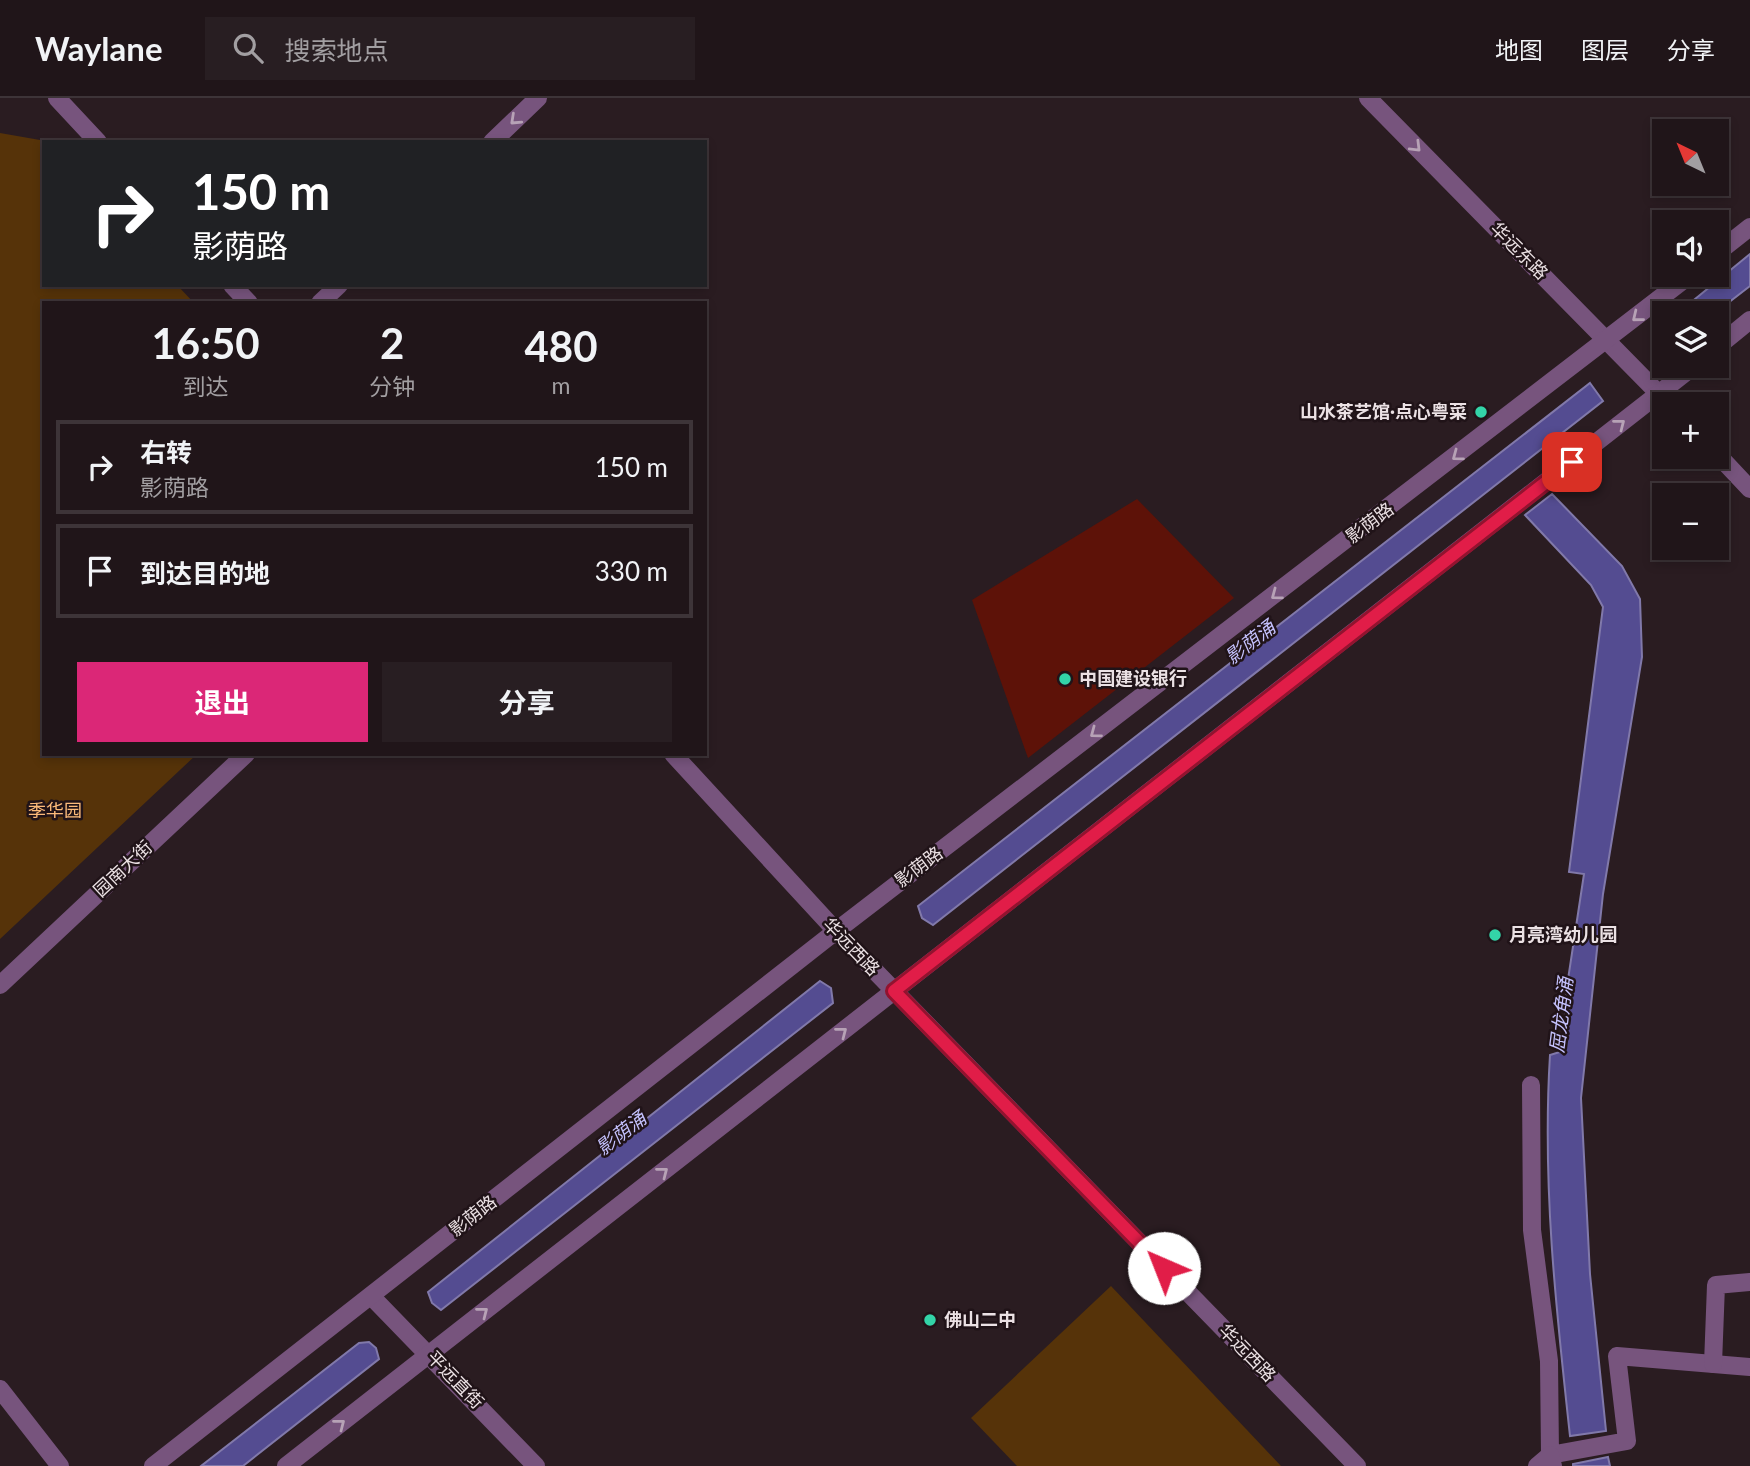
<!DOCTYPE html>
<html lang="zh">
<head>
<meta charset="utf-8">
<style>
	body { margin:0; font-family:Lato,"Noto Sans SC",sans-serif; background:#281e22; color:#f1f3f6; height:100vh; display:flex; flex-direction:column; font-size:26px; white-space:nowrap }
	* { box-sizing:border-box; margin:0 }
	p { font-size:23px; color:#a29fa2 }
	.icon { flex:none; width:38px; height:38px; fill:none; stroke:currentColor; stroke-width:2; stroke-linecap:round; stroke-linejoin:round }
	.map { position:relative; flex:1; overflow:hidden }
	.sheet { position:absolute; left:42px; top:203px; width:665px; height:455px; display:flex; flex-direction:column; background:#201519; border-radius:0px; box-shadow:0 4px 10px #0003,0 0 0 2px #3d3438 }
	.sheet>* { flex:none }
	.banner { position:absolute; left:42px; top:42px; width:665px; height:147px; border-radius:0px; box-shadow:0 4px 10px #0003,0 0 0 2px #3d3438; background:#202124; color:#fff; overflow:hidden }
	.needle { width:46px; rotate:317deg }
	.fabs { position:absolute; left:1652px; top:21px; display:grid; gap:14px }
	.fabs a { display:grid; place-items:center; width:77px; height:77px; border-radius:0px; background:#201519; box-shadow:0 4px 10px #0003,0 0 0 2px #3d3438; font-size:35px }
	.pin { position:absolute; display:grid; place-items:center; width:60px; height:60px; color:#fff; margin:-30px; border-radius:14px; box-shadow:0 4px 10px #0006 }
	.me { position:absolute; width:77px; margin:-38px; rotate:316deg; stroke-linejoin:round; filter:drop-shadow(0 0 5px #0008) }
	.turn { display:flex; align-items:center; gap:24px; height:147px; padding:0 35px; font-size:32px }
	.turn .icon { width:91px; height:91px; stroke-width:2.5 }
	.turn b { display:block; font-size:49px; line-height:60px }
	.eta { display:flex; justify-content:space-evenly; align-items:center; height:119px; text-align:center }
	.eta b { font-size:42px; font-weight:700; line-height:49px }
	.primary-button { display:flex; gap:14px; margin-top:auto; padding:14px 35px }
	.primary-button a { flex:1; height:80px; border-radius:0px; background:#db2777; color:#fff; font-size:28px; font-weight:700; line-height:80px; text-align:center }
	.primary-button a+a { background:#281e22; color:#f1f3f6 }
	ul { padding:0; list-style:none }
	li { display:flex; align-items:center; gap:21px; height:94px; margin:0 14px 10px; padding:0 21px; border:4px solid #3d3438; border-radius:0px }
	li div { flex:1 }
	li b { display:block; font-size:26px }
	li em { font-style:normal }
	header { display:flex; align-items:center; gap:42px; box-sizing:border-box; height:98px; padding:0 35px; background:#201519; border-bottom:2px solid #3d3438 }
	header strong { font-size:33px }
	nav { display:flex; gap:38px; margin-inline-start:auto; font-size:24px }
	.search { width:490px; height:63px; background:#281e22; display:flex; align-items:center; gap:18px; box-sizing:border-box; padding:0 24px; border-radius:0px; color:#a29fa2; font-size:26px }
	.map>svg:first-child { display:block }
	.green { fill:#563309 }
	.water { fill:#544c91; stroke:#8179aa; stroke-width:2 }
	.building { fill:#5d1208 }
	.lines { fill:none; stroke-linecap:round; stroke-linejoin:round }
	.minor { stroke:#77547d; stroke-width:18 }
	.tertiary { stroke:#77547d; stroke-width:18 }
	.oneway { stroke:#b7a2b6 }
	.route-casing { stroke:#92132f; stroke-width:18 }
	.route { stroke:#e11d48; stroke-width:12 }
	.poi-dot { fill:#33d4a8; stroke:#201318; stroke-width:2.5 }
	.labels { text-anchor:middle; stroke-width:5; stroke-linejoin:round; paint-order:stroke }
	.street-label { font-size:18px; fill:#ebe1e4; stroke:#201318 }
	.poi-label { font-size:18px; font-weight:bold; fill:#ebe1e4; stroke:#201318; text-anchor:start }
	.park-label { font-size:18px; fill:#fcbb7a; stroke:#201318 }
	.water-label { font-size:19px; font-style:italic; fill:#c4c1fd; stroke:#201318 }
</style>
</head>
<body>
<header>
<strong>Waylane</strong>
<div class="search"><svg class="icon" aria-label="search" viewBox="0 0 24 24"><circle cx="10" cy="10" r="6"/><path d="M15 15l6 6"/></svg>搜索地点</div>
<nav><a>地图</a><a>图层</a><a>分享</a></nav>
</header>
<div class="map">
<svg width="1750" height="1368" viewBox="0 0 1750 1368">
	<rect width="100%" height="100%" fill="#2a1c21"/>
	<!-- green -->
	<g class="green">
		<path d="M0,35L40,42L44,46V187H177L194,205H44V656H197L0,841Z"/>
		<path d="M1111,1188L1281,1368H1017L971,1320Z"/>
	</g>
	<!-- water -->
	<g class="water">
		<path d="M1750,156V188L1715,215H1678Z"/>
		<path d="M1590,285L1603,303L933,827L922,820L918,808Z"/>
		<path d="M1552,396L1622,468L1640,501L1642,559L1603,796L1581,1000L1590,1176L1606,1333L1570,1338C1556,1211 1542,1085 1550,957L1563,953L1567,888L1584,776L1569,774L1603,509L1591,487L1525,417Z"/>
		<path d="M820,883L831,890L833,905L441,1212L432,1205L428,1194Z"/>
		<path d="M369,1244L376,1250L379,1261L243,1368H201L359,1245Z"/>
		<path d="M1608,1359L1610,1368H1573V1366Z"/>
	</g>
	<!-- building -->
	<path class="building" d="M1137,401L1234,500L1028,660L972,502Z"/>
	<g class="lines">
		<!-- minor -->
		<g class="minor">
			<path d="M1531,987L1532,1132L1549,1263L1550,1357L1627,1343L1617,1258L1750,1269"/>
			<path d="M1713,1266L1716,1187L1750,1184"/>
			<path d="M0,1291L60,1368"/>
		</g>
		<!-- tertiary -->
		<g class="tertiary">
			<path d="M57,0L98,44"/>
			<path d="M1368,0L1669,306"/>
			<path d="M492,44L538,0"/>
			<path d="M1717,155L1750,129"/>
			<path d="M232,187L249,205"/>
			<path d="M320,205L339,187"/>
			<path d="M1717,249L1750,222"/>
			<path d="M1717,356L1750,391"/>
			<path d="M673,656L836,833L1357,1368"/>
			<path d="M0,887L246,656"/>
			<path d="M371,1198L536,1368"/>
			<path d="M153,1368L836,833L1690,177"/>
			<path d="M286,1368L1694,268"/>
			<path d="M1537,1368L1550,1357L1553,1368"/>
		</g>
	</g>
	<!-- one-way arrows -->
	<defs><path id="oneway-chevron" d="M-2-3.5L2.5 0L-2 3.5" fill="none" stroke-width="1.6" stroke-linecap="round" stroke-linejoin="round" transform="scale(1.75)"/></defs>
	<g class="oneway">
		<use href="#oneway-chevron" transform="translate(515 22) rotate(137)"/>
		<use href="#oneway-chevron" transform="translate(1416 49) rotate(45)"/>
		<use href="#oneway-chevron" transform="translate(1637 219) rotate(141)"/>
		<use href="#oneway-chevron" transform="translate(1620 326) rotate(-38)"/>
		<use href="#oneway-chevron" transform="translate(1457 358) rotate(143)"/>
		<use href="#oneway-chevron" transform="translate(1276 497) rotate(143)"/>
		<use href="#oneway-chevron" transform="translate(1095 635) rotate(143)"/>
		<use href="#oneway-chevron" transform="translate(842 934) rotate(-38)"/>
		<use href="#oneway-chevron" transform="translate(663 1074) rotate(-38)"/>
		<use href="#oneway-chevron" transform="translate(483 1214) rotate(-38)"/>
		<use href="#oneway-chevron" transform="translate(340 1326) rotate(-38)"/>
	</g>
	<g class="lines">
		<!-- route casing -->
		<g class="route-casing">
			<path id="route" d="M1164,1170L894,893L1572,364"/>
		</g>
		<!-- route -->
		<use href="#route" class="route"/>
	</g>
	<!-- markers -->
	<g class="poi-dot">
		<circle cx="1481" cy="314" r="7"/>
		<circle cx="1065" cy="581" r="7"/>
		<circle cx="1495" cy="837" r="7"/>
		<circle cx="930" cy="1222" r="7"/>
	</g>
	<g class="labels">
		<!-- street labels -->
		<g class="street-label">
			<text transform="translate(1519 153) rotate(45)" y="6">华远东路</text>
			<text transform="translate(1370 425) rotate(-37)" y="6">影荫路</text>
			<text transform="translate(919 769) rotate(-37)" y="6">影荫路</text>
			<text transform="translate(123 771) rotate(-43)" y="6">园南大街</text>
			<text transform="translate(851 849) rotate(46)" y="6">华远西路</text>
			<text transform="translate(473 1118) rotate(-38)" y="6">影荫路</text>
			<text transform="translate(1247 1255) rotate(46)" y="6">华远西路</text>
			<text transform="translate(455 1282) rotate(46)" y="6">平远直街</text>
		</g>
		<!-- poi labels -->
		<g class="poi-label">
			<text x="1467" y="320" text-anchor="end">山水茶艺馆·点心粤菜</text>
			<text x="1079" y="587">中国建设银行</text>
			<text x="1509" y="843">月亮湾幼儿园</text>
			<text x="944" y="1228">佛山二中</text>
		</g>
		<!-- park labels -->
		<g class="park-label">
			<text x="55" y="719">季华园</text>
		</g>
		<!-- water labels -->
		<g class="water-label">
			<text transform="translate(1250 544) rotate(-38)" y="7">影荫涌</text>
			<text transform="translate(1561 917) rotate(-83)" y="7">屈龙角涌</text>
			<text transform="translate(621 1035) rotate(-38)" y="7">影荫涌</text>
		</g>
	</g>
</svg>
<div class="fabs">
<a><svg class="needle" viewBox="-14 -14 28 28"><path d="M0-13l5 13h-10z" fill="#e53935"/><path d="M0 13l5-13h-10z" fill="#a29fa2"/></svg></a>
<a><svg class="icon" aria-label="sound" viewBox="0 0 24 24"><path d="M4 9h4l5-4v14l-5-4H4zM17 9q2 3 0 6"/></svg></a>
<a><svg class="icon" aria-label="layers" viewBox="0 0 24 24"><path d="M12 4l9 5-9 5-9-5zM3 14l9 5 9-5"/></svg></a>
<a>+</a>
<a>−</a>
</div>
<div class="pin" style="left:1572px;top:364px;background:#d93025"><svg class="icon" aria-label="arrive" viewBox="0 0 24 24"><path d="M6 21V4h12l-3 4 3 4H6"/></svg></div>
<svg class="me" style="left:1164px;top:1170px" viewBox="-20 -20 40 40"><circle r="19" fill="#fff"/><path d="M0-13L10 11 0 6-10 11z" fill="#e11d48"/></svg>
<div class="banner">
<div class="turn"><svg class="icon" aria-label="right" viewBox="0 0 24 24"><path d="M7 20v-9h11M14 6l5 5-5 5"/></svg><div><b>150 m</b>影荫路</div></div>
</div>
<section class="sheet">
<div class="eta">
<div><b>16:50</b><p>到达</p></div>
<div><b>2</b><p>分钟</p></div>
<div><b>480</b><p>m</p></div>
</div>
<ul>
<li><svg class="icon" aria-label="right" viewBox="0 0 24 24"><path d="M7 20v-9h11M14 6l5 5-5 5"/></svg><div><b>右转</b><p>影荫路</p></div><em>150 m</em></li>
<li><svg class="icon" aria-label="arrive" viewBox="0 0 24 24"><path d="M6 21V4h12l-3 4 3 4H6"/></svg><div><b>到达目的地</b></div><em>330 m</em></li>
</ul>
<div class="primary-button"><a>退出</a><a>分享</a></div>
</section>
</div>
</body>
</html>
